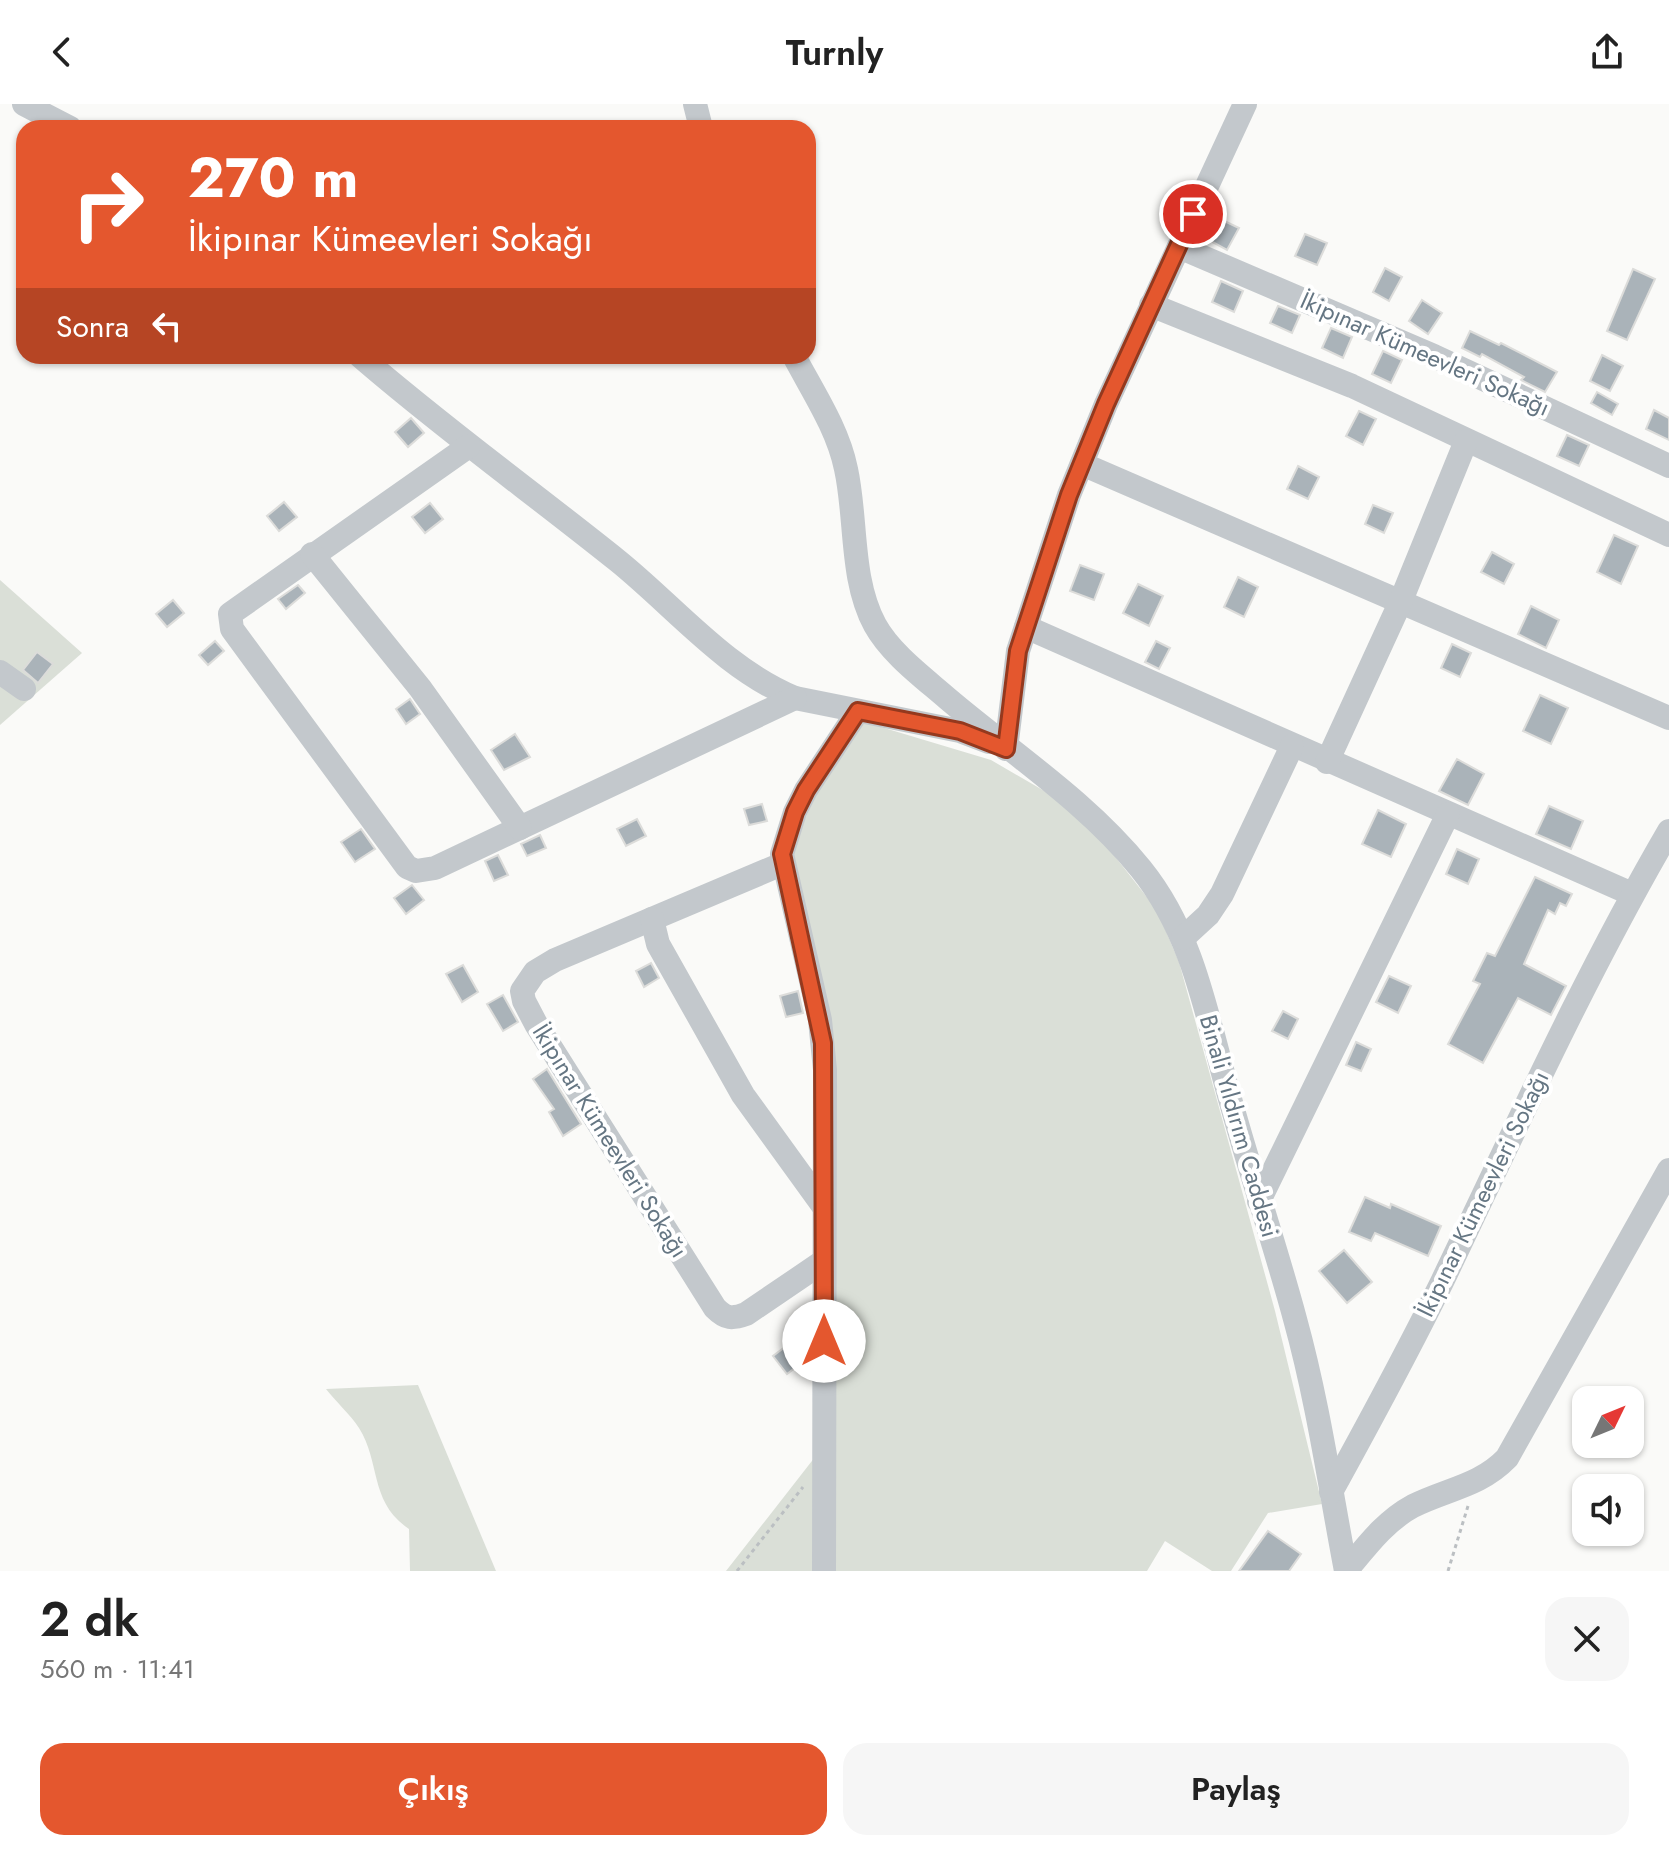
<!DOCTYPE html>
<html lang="tr">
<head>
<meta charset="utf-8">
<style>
	body { margin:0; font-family:Jost,sans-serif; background:#f6f6f6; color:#222; height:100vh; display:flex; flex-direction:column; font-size:30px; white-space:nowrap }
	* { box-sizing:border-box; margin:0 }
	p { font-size:26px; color:#767676 }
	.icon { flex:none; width:44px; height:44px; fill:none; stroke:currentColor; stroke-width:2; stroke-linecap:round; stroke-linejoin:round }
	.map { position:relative; height:1467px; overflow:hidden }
	.drawer { display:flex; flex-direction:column; background:#fff; flex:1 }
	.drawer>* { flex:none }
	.top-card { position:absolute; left:16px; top:16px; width:800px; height:244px; border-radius:24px; box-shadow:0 2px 6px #0004; background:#e4572e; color:#fff; overflow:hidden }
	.needle { width:52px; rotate:47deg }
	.buttons { position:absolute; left:1572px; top:1282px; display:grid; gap:16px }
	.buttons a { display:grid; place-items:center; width:72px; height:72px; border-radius:16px; background:#fff; box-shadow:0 2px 6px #0004; font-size:40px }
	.pin { position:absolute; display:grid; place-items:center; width:68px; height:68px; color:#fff; margin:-34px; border:4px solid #fff; border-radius:50%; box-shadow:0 2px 8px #0007 }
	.me { position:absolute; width:88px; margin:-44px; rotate:0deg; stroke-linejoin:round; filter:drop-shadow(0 0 6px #0008) }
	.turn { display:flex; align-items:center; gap:28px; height:168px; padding:0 40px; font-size:36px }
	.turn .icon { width:104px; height:104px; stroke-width:2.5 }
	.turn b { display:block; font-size:56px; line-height:68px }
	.then { display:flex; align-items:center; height:76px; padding:0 40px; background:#0003; gap:16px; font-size:30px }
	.round { display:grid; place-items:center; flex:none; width:84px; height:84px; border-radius:24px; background:#f6f6f6 }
	.overview { display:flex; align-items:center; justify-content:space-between; height:136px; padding:0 40px }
	h1 { font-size:48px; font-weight:600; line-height:60px }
	.action { display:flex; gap:16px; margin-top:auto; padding:16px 40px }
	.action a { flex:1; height:92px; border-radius:24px; background:#e4572e; color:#fff; font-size:32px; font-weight:600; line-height:92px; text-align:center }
	.action a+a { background:#f6f6f6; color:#222 }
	header { display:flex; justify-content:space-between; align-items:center; height:104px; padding:0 40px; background:#fff; font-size:36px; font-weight:600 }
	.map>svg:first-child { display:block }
	.green { fill:#dadfd7 }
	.building { fill:#aab3b9; stroke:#dcdcda; stroke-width:2 }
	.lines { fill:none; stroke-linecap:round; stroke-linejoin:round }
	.path { stroke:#bbbfc2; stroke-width:3; stroke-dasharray:4 4; stroke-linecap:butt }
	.minor { stroke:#c3c8cc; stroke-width:24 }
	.route-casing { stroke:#94391e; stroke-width:20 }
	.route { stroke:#e4572e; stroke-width:14 }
	.labels { text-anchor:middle; stroke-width:8; stroke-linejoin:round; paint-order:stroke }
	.street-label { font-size:24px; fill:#657683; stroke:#fff }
</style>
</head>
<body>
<header><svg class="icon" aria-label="back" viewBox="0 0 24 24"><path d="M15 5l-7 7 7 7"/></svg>Turnly<svg class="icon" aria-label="share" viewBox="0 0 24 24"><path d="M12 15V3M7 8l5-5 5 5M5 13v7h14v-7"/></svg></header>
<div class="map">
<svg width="1669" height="1467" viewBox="0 0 1669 1467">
	<rect width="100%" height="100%" fill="#fafaf8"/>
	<!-- green -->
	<g class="green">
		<path d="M0,476L82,549L0,621Z"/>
		<path d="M861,617L991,656L1053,692L1106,741L1157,806L1179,858L1275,1207L1322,1400L1268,1409L1231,1467H1212L1165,1437L1147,1467H726L815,1353L835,962L791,758C803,705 832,663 861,617Z"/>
		<path d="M418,1281L496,1467H410L409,1425C369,1398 381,1359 359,1324C350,1310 336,1298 326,1285Z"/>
	</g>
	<!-- building -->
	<g class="building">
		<path d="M1218,114L1239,124L1227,146L1207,135Z"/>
		<path d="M1305,130L1327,139L1317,161L1295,152Z"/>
		<path d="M1385,164L1402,173L1389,197L1373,188Z"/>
		<path d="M1633,165L1655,175L1627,236L1607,227Z"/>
		<path d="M1221,177L1243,187L1234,208L1212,198Z"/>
		<path d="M1422,196L1442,209L1428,230L1409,217Z"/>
		<path d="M1278,202L1300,211L1292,229L1270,219Z"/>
		<path d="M1331,224L1352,233L1343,254L1322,244Z"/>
		<path d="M1470,227L1499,241L1501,239L1557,268L1545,288L1521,276L1524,273L1482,250L1480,253L1462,244Z"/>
		<path d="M1383,247L1402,256L1391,279L1372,270Z"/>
		<path d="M1602,251L1623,262L1610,287L1590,277Z"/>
		<path d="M1597,288L1618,300L1612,311L1591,299Z"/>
		<path d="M1654,306L1669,314V336L1646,325Z"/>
		<path d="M1359,307L1376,315L1363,341L1346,332Z"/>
		<path d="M411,314L424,329L408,343L395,328Z"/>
		<path d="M1567,331L1589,341L1579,362L1557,352Z"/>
		<path d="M1298,362L1319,373L1308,395L1287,385Z"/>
		<path d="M284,398L297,413L279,427L267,412Z"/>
		<path d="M430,399L443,415L425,429L412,413Z"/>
		<path d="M1373,401L1393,409L1384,429L1365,420Z"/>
		<path d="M1614,431L1638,442L1621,480L1597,468Z"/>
		<path d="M1492,448L1514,460L1504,480L1481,468Z"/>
		<path d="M1080,461L1104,470L1094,496L1070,487Z"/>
		<path d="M1238,473L1258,483L1244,513L1224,503Z"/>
		<path d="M1138,480L1163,492L1149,522L1123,509Z"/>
		<path d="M298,481L305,489L286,505L278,495Z"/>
		<path d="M173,496L184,509L167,523L156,510Z"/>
		<path d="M1531,502L1559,516L1546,544L1518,530Z"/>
		<path d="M215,537L224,547L208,561L199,551Z"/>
		<path d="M1156,537L1170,544L1159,565L1145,558Z"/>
		<path d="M1452,540L1471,549L1460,573L1441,564Z"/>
		<path d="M37,548L53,560L38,579L23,566Z"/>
		<path d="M1540,591L1568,604L1551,640L1523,627Z"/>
		<path d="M410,595L420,610L406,620L396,605Z"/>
		<path d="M515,630L530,653L504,666L491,646Z"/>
		<path d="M1457,655L1484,670L1468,701L1439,687Z"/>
		<path d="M762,700L767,717L749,721L744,705Z"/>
		<path d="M1549,702L1583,717L1571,745L1536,730Z"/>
		<path d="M1378,706L1406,720L1391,753L1362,740Z"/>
		<path d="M637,715L646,732L626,742L617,725Z"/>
		<path d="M361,725L375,745L355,758L341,738Z"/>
		<path d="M540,731L546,744L527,752L521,740Z"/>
		<path d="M1457,745L1479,755L1468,780L1446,770Z"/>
		<path d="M498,751L508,771L494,777L485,757Z"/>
		<path d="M1535,773L1572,790L1566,802L1560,799L1555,810L1548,806L1524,860L1566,882L1551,911L1518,894L1483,959L1448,940L1480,880L1473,877L1487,849L1495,852Z"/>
		<path d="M412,781L424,796L406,810L394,794Z"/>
		<path d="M651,859L659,874L644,883L636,867Z"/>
		<path d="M463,861L478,888L462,898L446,870Z"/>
		<path d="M1389,872L1411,882L1398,909L1376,898Z"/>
		<path d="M798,887L803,909L786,913L780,892Z"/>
		<path d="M503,891L518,918L503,927L487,900Z"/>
		<path d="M1283,907L1298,915L1288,935L1272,927Z"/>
		<path d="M1356,938L1371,945L1361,967L1346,961Z"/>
		<path d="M547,965L581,1020L563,1032L549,1008L554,1005L533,975Z"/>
		<path d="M1365,1093L1390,1104L1391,1100L1441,1122L1428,1152L1375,1129L1371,1137L1349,1128Z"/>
		<path d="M1344,1146L1372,1178L1347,1199L1319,1167Z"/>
		<path d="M797,1234L809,1253L787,1270L773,1252Z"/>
		<path d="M1268,1427L1301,1450L1289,1467H1239Z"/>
	</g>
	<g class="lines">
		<!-- path -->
		<g class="path">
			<path d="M737,1467L803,1383"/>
			<path d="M1448,1467L1468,1402"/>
		</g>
		<!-- minor -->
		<g class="minor">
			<path d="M24,0L70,24"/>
			<path d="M695,0L701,24"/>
			<path d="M1179,143L1434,252L1669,362"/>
			<path d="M1151,201L1352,282L1669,431"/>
			<path d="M360,252C443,324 532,388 618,457C676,504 725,565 795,594L960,627L989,638"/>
			<path d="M794,252C813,288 838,325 846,365C857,415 850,475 875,521C891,550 924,574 948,595C1013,650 1087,698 1141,765C1196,833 1208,920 1232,1002C1252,1074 1276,1144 1295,1215C1318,1298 1330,1383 1346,1467"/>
			<path d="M469,342L230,510L232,525L407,763L416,767L435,764L795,594"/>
			<path d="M1082,360L1669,614"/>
			<path d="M312,450L420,584L520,724"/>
			<path d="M1026,523L1632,790"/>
			<path d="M0,568L24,585"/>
			<path d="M1006,645L1018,547L1069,391L1106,300L1245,0"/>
			<path d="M1327,658L1400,499L1466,337"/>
			<path d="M782,760L555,856L535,868L522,887L524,897L536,920L715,1204C726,1215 732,1215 746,1210L824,1157"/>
			<path d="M652,815L658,840L743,991L824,1103"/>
			<path d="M1183,834L1208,811L1222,790L1292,642"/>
			<path d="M1259,1097L1448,710"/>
			<path d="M1331,1388C1369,1319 1407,1249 1442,1178C1515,1026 1584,873 1669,727"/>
			<path d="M824,1467L825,966L820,916L782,750L795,708L806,686L858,607"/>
			<path d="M1346,1467C1366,1443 1385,1417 1413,1402C1447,1385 1480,1382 1507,1354L1669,1066"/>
		</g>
	</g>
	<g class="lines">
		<!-- route casing -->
		<g class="route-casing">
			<path id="route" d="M824,1237L823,939L782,750L795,708L806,686L858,607L960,627L1006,645L1018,547L1069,391L1106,300L1193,110"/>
		</g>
		<!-- route -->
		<use href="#route" class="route"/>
	</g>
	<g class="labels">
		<!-- street labels -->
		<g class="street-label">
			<text transform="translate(1425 250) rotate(24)" y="8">İkipınar Kümeevleri Sokağı</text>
			<text transform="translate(1239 1022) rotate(74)" y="8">Binali Yıldırım Caddesi</text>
			<text transform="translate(610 1037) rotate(58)" y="8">İkipınar Kümeevleri Sokağı</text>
			<text transform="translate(1483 1090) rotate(-64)" y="8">İkipınar Kümeevleri Sokağı</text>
		</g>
	</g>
</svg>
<div class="buttons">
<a><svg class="needle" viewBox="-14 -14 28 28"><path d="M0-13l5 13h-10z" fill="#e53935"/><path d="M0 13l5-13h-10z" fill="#767676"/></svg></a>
<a><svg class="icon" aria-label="sound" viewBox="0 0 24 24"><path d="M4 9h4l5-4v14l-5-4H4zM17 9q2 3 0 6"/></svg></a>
</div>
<div class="pin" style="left:1193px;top:110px;background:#d93025"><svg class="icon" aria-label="arrive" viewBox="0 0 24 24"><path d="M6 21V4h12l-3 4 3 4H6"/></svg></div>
<svg class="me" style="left:824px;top:1237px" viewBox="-20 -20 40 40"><circle r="19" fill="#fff"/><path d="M0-13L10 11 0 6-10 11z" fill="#e4572e"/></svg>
<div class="top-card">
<div class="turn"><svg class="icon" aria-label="right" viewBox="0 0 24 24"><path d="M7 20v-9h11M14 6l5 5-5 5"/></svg><div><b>270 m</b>İkipınar Kümeevleri Sokağı</div></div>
<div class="then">Sonra<svg class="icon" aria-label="left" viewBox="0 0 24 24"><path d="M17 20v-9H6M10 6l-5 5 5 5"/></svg></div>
</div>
</div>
<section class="drawer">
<div class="overview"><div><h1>2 dk</h1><p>560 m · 11:41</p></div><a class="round"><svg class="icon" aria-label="close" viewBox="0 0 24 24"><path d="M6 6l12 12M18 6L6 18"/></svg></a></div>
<div class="action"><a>Çıkış</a><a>Paylaş</a></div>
</section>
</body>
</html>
